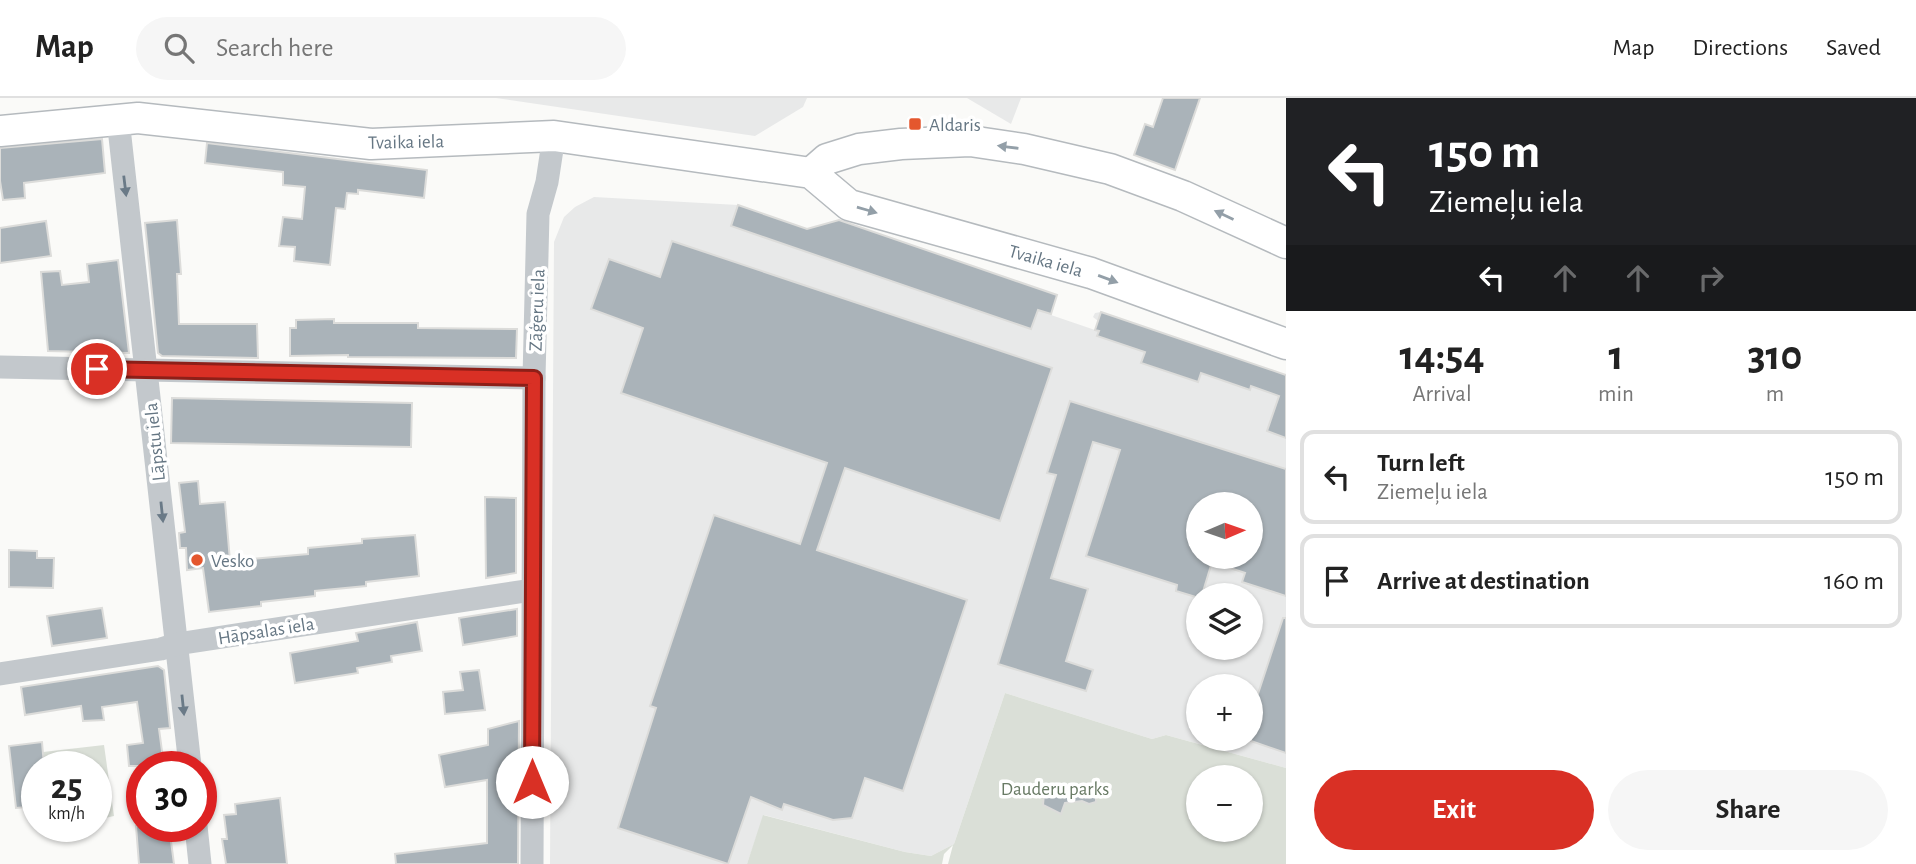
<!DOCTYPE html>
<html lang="en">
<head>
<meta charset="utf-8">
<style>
	body { margin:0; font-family:"Alegreya Sans",sans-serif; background:#f6f6f6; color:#222; height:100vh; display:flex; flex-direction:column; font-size:26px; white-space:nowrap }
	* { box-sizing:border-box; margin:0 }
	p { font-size:23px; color:#767676 }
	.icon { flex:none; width:38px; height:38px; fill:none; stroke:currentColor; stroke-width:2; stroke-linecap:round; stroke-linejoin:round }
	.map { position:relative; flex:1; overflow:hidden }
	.sheet { display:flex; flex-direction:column; background:#fff; width:630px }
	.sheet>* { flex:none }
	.guide { background:#202124; color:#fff; overflow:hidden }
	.needle { width:46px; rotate:88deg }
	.controls { position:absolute; left:1186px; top:394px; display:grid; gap:14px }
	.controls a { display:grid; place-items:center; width:77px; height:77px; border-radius:50%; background:#fff; box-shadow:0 2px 5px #0004; font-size:35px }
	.speed { position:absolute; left:21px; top:653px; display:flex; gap:14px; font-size:35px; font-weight:700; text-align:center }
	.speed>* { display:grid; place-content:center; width:91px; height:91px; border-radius:50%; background:#fff; box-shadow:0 2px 5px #0004; line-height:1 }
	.speed small { font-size:18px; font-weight:400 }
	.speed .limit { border:10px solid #d22; background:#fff; color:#111 }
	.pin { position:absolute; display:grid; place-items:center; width:60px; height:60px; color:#fff; margin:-30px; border:4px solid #fff; border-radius:50%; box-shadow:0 2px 7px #0007 }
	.me { position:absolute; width:77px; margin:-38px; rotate:0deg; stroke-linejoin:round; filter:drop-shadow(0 0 5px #0008) }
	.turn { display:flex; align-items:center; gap:24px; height:147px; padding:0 28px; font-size:32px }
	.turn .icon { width:91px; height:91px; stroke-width:2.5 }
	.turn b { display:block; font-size:49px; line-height:60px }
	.lanes { display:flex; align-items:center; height:66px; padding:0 28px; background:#0003; justify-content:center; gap:35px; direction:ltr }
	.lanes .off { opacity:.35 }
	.eta { display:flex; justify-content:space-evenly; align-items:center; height:119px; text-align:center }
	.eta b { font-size:42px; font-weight:700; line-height:49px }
	.primary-button { display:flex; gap:14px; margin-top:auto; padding:14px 28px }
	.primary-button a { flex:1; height:80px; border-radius:42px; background:#d93025; color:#fff; font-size:28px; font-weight:700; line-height:80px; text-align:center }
	.primary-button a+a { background:#f6f6f6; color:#222 }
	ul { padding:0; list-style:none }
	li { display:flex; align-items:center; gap:21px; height:94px; margin:0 14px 10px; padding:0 14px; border:4px solid #e0e0e0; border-radius:14px }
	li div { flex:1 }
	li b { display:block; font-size:26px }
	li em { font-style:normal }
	header { display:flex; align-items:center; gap:42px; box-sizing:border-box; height:98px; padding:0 35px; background:#fff; border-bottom:2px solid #e0e0e0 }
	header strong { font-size:33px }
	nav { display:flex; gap:38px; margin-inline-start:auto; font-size:24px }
	.search { width:490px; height:63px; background:#f6f6f6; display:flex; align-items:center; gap:18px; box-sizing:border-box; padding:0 24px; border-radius:38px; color:#767676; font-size:26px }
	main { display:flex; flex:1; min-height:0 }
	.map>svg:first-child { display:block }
	.built { fill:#e8e9e9; fill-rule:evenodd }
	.green { fill:#dadfd7; fill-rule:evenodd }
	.building { fill:#aab3b9; stroke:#dcdcda; stroke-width:2; fill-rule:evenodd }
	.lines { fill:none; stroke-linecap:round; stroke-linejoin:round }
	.major-casing { stroke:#b5babe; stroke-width:33 }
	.minor { stroke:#c3c8cc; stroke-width:23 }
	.major { stroke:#fff; stroke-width:30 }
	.oneway { fill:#939fa8 }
	.oneway2 { fill:#6a7a87 }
	.route-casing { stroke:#8d1f18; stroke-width:18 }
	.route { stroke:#d93025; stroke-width:12 }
	.poi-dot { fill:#e4572e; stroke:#fff; stroke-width:2.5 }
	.labels { text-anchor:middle; stroke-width:7; stroke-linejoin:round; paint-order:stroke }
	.poi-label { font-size:19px; fill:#657683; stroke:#fff; text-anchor:start }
	.street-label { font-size:19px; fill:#657683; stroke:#fff }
	.park-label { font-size:19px; fill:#687a64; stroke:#fff }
</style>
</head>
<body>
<header>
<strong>Map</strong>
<div class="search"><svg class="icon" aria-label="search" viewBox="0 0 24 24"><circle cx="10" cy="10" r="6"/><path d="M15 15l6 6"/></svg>Search here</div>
<nav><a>Map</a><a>Directions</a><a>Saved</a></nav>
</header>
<main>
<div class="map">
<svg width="1286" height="766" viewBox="0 0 1286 766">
	<rect width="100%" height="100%" fill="#fafaf8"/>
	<!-- built -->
	<g class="built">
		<path d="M496,0H807L803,9L755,38Z"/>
		<path d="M967,0H1021L1011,26Z"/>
		<path d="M594,99L738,107L807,131L839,122L1053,196L1056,200L1051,217L1095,232L1098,223L1093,219L1095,215L1101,214L1286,277V670L1166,637L1152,641L1005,595L954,746L931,758L905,754L764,717L747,766H550L554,144L564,119L575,109ZM1199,406H1251V458H1199ZM1199,497H1251V550H1199ZM1199,588H1251V640H1199Z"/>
	</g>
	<!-- green -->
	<g class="green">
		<path d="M1005,595L1152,641L1166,637L1286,670V766H948L953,747L944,756L942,766H747L763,717L905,754L931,758L954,746ZM1199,679H1251V732H1199Z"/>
		<path d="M104,647L114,718L96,722V668H44L43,654Z"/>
	</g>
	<!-- building -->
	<g class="building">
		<path d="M1163,0H1200L1175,72L1134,57L1145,26L1153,29Z"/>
		<path d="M102,41L105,75L24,85L25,100L3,102L0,83V50Z"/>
		<path d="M207,45L427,72L424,100L358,92V96L347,95L345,111L336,110L330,167L294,163L295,149L279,148L283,119L302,121L305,89L283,87V74L205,65Z"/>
		<path d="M738,107L807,131L839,122L1057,197L1051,216L1038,212L1031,231L731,128Z"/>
		<path d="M177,122L181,176H177L179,226H257L258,260L162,258L158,255L145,125Z"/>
		<path d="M46,123L51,158L0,165V130Z"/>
		<path d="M672,143L1052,270L1000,423L845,370L817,452L967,502L903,693L865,680L852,720L833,722L784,706L782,712L751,699L728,766L618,730L656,610L650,608L714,417L800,446L827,365L621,295L643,230L591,211L609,161L660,179Z"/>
		<path d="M118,162L129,255L48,253L41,174L60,173L62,187L89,184L87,166Z"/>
		<path d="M1101,214L1286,277V340L1267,333L1279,298L1251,288L1250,292L1201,275L1198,284L1141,265L1145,254L1097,238L1099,233L1095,232Z"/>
		<path d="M334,221V225H418V230L517,231L516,260L348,259V257L290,258V230H296V222Z"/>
		<path d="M172,300L412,305L411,349L171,345Z"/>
		<path d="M1070,303L1286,371V498L1242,484L1245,475L1212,464L1202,497H1199V500L1176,493L1177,487L1086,458L1120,352L1093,344L1051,480L1088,491L1066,563L1093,572L1086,593L998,566L1056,377L1047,375ZM1199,406H1251V428L1259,431L1251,458H1199Z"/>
		<path d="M198,383L200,406L225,404L230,463L308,456V450L362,445V441L415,437L419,478L366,484V488L315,493V498L261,504V508L209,514L203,470L187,472L186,450H180L179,435L185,434L179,385Z"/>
		<path d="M485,399L516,400V475L486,480Z"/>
		<path d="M9,452L37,453V460H54L53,490L9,489Z"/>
		<path d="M102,510L107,540L52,548L47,518Z"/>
		<path d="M517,511V538L463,547L459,520Z"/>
		<path d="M1283,520H1286V655L1251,643V617Z"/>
		<path d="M417,524L422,553L391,558L392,564L357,570L358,575L295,585L290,555L358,543L356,535Z"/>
		<path d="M158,568L164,572L170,630L159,631L164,668H129L127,647L143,645L137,604L102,609L104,622L83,623L81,608L25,617L21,589Z"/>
		<path d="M479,572L485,612L445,616L443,594L463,592L460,574Z"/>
		<path d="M519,623L518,766H396L395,756L487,745V682L445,689L439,657L488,647V631Z"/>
		<path d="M42,644L44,668H37V708L16,710L9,648Z"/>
		<path d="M1083,688L1096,693V704L1089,706L1082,703L1065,705L1061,716L1043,707L1044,696L1049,690H1056L1062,694L1071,689Z"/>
		<path d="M280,700L287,766H226L222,741H227L224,717L236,716L235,706Z"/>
		<path d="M136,728H169L174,766H139Z"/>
	</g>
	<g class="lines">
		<!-- major casing -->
		<g class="major-casing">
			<g id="major">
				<path d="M0,33L138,20L371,46L554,38L811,75L849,107L1091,175L1286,246"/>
				<path d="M811,75L827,61L859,51L901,46L970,43L1024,51L1110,71L1183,98L1286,145"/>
			</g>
		</g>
		<!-- minor -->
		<g class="minor">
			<path d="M118,21L190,668"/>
			<path d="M0,269L534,280"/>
			<path d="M0,576L161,551L177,546L532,492"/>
			<path d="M196,728L200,766"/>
			<path d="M532,766L534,280L538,116L547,84L554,38"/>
		</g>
		<!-- major -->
		<use href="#major" class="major"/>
	</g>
	<!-- one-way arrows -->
	<defs><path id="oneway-solid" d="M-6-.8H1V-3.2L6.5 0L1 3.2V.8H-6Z" transform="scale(1.75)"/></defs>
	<g class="oneway">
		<use href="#oneway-solid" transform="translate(1008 49) rotate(-173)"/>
		<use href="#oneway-solid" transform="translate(867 112) rotate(16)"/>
		<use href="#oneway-solid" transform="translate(1224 117) rotate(-155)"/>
		<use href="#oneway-solid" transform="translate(1108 181) rotate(20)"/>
	</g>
	<g class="oneway2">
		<use href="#oneway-solid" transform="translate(125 88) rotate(83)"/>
		<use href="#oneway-solid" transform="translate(162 414) rotate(84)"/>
		<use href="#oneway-solid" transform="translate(183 607) rotate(84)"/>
	</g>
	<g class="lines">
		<!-- route casing -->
		<g class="route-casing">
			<path id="route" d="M97,271L534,280L532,684"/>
		</g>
		<!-- route -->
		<use href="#route" class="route"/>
	</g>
	<!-- markers -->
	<g class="poi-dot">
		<rect x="908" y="19" width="14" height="14" rx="3.5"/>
		<circle cx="197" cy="462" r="7"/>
	</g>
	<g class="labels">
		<!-- poi labels -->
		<g class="poi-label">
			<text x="929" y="33">Aldaris</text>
			<text x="211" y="469">Vesko</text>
		</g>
		<!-- street labels -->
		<g class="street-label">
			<text transform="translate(406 43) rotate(-1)" y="7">Tvaika iela</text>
			<text transform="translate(1046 162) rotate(16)" y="7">Tvaika iela</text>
			<text transform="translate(536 212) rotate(-88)" y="7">Zāģeru iela</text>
			<text transform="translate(154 344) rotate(-96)" y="7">Lāpstu iela</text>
			<text transform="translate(266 532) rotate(-9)" y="7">Hāpsalas iela</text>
		</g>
		<!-- park labels -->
		<g class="park-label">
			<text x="1055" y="697">Dauderu parks</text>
		</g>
	</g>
</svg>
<div class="controls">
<a><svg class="needle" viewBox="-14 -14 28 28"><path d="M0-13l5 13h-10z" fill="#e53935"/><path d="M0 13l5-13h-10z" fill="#767676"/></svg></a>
<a><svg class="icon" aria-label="layers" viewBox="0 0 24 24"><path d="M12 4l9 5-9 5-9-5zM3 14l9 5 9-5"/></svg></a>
<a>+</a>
<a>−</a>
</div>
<div class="speed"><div>25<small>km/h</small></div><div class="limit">30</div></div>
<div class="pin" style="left:97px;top:271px;background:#d93025"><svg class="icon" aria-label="arrive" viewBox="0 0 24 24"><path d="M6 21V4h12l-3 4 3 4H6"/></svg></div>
<svg class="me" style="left:532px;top:684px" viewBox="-20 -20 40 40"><circle r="19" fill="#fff"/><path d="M0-13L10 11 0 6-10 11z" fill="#d93025"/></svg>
</div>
<section class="sheet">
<div class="guide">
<div class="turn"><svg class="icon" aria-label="left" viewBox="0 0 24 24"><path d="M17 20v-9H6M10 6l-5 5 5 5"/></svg><div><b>150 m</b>Ziemeļu iela</div></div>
<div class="lanes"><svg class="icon" aria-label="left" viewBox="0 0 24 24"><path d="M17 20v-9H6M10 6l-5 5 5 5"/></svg><svg class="icon off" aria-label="ahead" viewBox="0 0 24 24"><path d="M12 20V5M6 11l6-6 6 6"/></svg><svg class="icon off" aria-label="ahead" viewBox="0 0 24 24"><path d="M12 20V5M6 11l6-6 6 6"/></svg><svg class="icon off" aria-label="right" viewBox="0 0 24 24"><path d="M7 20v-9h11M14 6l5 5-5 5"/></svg></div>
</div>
<div class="eta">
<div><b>14:54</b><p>Arrival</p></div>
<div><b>1</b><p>min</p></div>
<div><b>310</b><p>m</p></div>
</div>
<ul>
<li><svg class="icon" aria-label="left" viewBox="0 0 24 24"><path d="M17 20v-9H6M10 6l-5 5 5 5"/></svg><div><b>Turn left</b><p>Ziemeļu iela</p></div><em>150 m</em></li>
<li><svg class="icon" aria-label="arrive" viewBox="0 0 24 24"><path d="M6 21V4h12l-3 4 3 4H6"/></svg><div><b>Arrive at destination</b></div><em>160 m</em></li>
</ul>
<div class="primary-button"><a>Exit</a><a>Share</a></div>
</section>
</main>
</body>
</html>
